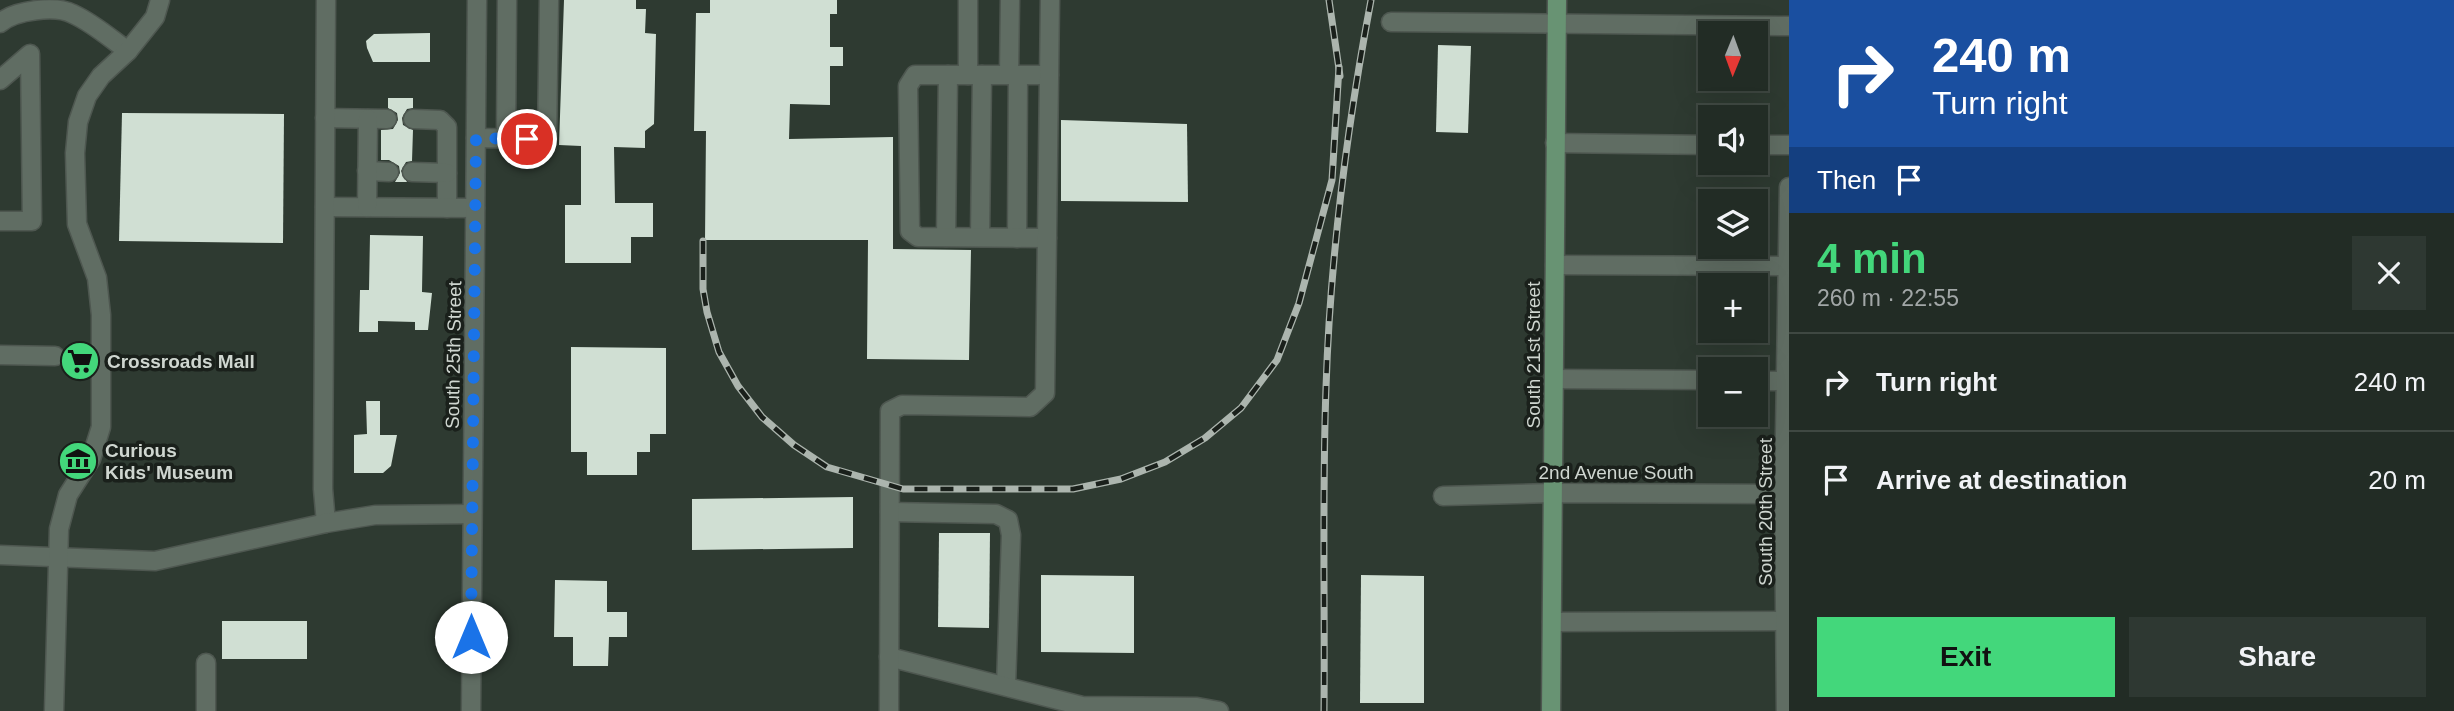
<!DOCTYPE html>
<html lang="en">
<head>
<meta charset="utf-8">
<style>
	body { margin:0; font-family:Arial,sans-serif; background:#2e3832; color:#f1f3f6; height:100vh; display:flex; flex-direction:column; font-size:26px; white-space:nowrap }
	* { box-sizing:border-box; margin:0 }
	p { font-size:23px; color:#a2a7a7 }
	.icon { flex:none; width:38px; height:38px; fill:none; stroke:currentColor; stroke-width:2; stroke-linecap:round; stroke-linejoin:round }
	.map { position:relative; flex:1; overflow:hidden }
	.details { display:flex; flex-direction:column; background:#222c25; width:665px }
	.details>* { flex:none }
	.hud { background:#1a4fa0; color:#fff; overflow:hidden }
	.needle { width:46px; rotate:181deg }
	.tools { position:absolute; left:1698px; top:21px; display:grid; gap:14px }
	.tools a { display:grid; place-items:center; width:70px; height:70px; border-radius:0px; background:#222c25; box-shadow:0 7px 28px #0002,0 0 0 2px #3f4842; font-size:35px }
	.pin { position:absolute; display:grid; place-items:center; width:60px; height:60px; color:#fff; margin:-30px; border:4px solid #fff; border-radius:50%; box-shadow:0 2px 7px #0007 }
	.me { position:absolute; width:77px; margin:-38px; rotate:0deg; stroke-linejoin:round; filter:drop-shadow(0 0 5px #0008) }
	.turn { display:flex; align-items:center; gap:24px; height:147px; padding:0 28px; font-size:32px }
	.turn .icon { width:91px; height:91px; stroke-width:2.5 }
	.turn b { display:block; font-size:49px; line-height:60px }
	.then { display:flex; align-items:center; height:66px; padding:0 28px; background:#0003; gap:14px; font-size:26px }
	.round { display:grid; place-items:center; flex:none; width:74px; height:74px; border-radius:0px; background:#2e3832 }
	.head { display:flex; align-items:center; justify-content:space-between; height:119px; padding:0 28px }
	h1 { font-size:42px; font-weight:700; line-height:52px; color:#43d77b }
	.primary-button { display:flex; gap:14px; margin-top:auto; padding:14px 28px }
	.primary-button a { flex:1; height:80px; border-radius:0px; background:#43d77b; color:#111; font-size:28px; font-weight:700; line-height:80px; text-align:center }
	.primary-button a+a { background:#2e3832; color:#f1f3f6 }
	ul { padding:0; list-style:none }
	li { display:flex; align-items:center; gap:21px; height:98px; padding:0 28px; border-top:2px solid #3f4842 }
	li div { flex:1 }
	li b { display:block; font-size:26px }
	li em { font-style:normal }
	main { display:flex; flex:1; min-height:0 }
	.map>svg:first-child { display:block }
	.building { fill:#d0dfd3 }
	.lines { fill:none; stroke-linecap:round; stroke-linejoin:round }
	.minor-casing { stroke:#4e5750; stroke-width:21 }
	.major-casing { stroke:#4e5750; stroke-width:21 }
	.minor { stroke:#606d63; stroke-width:18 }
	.major { stroke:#689373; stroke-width:18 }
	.rail-casing { stroke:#acb5ae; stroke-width:7 }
	.rail { stroke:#1a201b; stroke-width:4.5; stroke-dasharray:13; stroke-linecap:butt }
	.route { stroke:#1a73e8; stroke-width:12; stroke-dasharray:0 21.6 }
	.labels { text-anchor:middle; stroke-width:7; stroke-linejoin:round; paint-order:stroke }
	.street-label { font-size:19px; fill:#cfd6d0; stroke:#1a201b }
	.poi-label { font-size:19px; font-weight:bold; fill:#cfd6d0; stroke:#1a201b; text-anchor:start }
</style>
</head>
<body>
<main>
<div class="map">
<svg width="1789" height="711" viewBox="0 0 1789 711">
	<rect width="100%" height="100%" fill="#2e3a31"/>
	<!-- building -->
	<g class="building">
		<path d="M564,0H636V9H646L645,33L656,34L654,124L645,131V148L614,147L615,203H653V237H631V263H565V205H581V146L559,145Z"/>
		<path d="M710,0H837V14H830V47H843V66H830V105L790,104L789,139L893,137V249L971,250L969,360L867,359L868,240H705L706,131H694L696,13H710Z"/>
		<path d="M430,33V62H373L367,48L366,41L374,34Z"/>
		<path d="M1438,45L1471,46L1468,133L1436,132Z"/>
		<path d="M388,98H413V108L407,109L402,118L403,125L413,130L412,161L406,162L401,171L407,182H395L400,173L399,166L389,160H381V130L393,129L398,120L397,113L388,108Z"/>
		<path d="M122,113L284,114L283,243L119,241Z"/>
		<path d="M1061,120L1187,124L1188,202L1061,201Z"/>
		<path d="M370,235L423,236L422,292L432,293L428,330H415V322L378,321V332H359L360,290H369Z"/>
		<path d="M571,347L666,348V434H650V452H637V475H587V452H571Z"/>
		<path d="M366,401H380V435H397L391,466L383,473H354V435L367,434Z"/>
		<path d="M853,497V548L692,550V499Z"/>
		<path d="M939,533H990L989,628L938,627Z"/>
		<path d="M1041,575L1134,576V653L1041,652Z"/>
		<path d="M1361,575L1424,576V703H1360Z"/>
		<path d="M555,580L607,581V612H627V637H609L608,666H573V637H554Z"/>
		<rect x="222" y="621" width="85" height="38"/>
	</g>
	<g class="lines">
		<!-- minor casing -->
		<g class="minor-casing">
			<g id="minor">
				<path d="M968,0V75"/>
				<path d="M1391,22L1789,26"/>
				<path d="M0,23C15,10 56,5 73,14C93,23 111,39 128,51"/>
				<path d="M1009,75L1010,0"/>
				<path d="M0,80L30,54L32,221H0"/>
				<path d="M325,118L387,119"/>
				<path d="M413,119L440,120L447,127V208"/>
				<path d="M476,138L547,139L549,0"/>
				<path d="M506,139L507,0"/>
				<path d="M1555,143L1710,145"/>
				<path d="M1755,145H1789"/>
				<path d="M367,171L389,172"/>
				<path d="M412,172L447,173"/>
				<path d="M325,207L475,208"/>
				<path d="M367,207L368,119"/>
				<path d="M946,237L948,75"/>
				<path d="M980,237L982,75"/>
				<path d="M1017,238L1018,75"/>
				<path d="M1047,238L918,237L910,231L908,86L915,75H1049"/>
				<path d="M1555,265L1789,266"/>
				<path d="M0,355L55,356"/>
				<path d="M1554,379L1710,380"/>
				<path d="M1755,381H1789"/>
				<path d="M1443,496L1553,493L1789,494"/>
				<path d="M890,512L996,514L1008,520L1011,535L1006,686"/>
				<path d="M326,523L323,489L326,0"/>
				<path d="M0,555L155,561L326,523L375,515L472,514"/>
				<path d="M1552,622L1789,621"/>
				<path d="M889,657L1082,706L1197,707L1219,711"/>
				<path d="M54,711L59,529L68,495L91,459L101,427V315L97,278L77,224L75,153L78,122L87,96L101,76L128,51L155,17L160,0"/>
				<path d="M206,711V663"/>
				<path d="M471,711L477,0"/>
				<path d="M889,711L890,411L902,405L1030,407L1045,393L1050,0"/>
				<path d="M1786,711L1784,494L1789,187"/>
			</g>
		</g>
		<!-- major casing -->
		<g class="major-casing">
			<path id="major" d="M1551,711L1557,0"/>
		</g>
		<!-- minor -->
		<use href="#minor" class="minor"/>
		<!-- major -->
		<use href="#major" class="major"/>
		<!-- rail casing -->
		<g class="rail-casing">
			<g id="rail">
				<path d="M1329,0L1340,76"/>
				<path d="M703,241V289L707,312L719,352L738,386L762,417L794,445L827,467L903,489H1073L1121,479L1165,462L1205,438L1241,408L1277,360L1299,303L1332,180L1339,67"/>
				<path d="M1324,711C1325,604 1322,496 1326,388C1330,258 1347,127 1371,0"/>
			</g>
		</g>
		<!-- rail -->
		<use href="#rail" class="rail"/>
	</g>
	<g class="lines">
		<!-- route -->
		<path class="route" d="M471,637L476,138L527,139"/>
	</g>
	<!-- icons -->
	<defs>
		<g id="supermarket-disc" transform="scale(2.0125)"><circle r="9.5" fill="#43d77b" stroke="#1a201b"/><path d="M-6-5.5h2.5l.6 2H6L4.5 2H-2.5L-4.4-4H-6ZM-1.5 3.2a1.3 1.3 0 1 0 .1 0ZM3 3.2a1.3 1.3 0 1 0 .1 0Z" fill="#111"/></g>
		<g id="museum-disc" transform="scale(2.0125)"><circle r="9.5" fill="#43d77b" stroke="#1a201b"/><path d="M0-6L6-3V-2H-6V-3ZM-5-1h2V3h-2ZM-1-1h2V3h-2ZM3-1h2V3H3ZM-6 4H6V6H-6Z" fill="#111"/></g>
	</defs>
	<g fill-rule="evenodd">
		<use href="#supermarket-disc" x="80" y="361"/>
		<use href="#museum-disc" x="78" y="461"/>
	</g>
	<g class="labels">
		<!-- street labels -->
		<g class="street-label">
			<text transform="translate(453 355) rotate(-89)" y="7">South 25th Street</text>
			<text transform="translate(1533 355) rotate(-90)" y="7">South 21st Street</text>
			<text x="1616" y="479">2nd Avenue South</text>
			<text transform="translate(1765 512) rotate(-90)" y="7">South 20th Street</text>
		</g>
		<!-- poi labels -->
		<g class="poi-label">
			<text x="107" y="368">Crossroads Mall</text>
			<text x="105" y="457">Curious<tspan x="105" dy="22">Kids' Museum</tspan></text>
		</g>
	</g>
</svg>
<div class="tools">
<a><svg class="needle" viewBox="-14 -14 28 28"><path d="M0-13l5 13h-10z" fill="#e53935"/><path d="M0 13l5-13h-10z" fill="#a2a7a7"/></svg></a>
<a><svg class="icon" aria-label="sound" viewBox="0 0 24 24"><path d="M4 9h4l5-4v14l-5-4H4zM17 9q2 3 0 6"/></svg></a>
<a><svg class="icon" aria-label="layers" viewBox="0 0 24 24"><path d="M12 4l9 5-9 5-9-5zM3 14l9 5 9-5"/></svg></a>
<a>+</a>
<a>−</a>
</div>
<div class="pin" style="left:527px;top:139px;background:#d93025"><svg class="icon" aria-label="arrive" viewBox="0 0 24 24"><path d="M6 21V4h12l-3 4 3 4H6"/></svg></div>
<svg class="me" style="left:471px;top:637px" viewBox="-20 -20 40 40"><circle r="19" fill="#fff"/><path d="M0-13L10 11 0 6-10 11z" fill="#1a73e8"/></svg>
</div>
<section class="details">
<div class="hud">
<div class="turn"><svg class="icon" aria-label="right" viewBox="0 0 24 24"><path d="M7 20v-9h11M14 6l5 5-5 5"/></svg><div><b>240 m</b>Turn right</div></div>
<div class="then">Then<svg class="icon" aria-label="arrive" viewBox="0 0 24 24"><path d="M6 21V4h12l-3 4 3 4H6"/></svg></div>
</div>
<div class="head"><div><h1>4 min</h1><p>260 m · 22:55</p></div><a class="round"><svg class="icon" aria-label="close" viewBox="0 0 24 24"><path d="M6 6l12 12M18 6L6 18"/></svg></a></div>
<ul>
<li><svg class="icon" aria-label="right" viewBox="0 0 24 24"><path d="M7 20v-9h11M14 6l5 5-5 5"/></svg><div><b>Turn right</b></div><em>240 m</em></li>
<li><svg class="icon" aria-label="arrive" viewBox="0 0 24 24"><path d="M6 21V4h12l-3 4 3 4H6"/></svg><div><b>Arrive at destination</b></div><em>20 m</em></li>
</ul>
<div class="primary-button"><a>Exit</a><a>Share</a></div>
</section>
</main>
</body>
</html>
